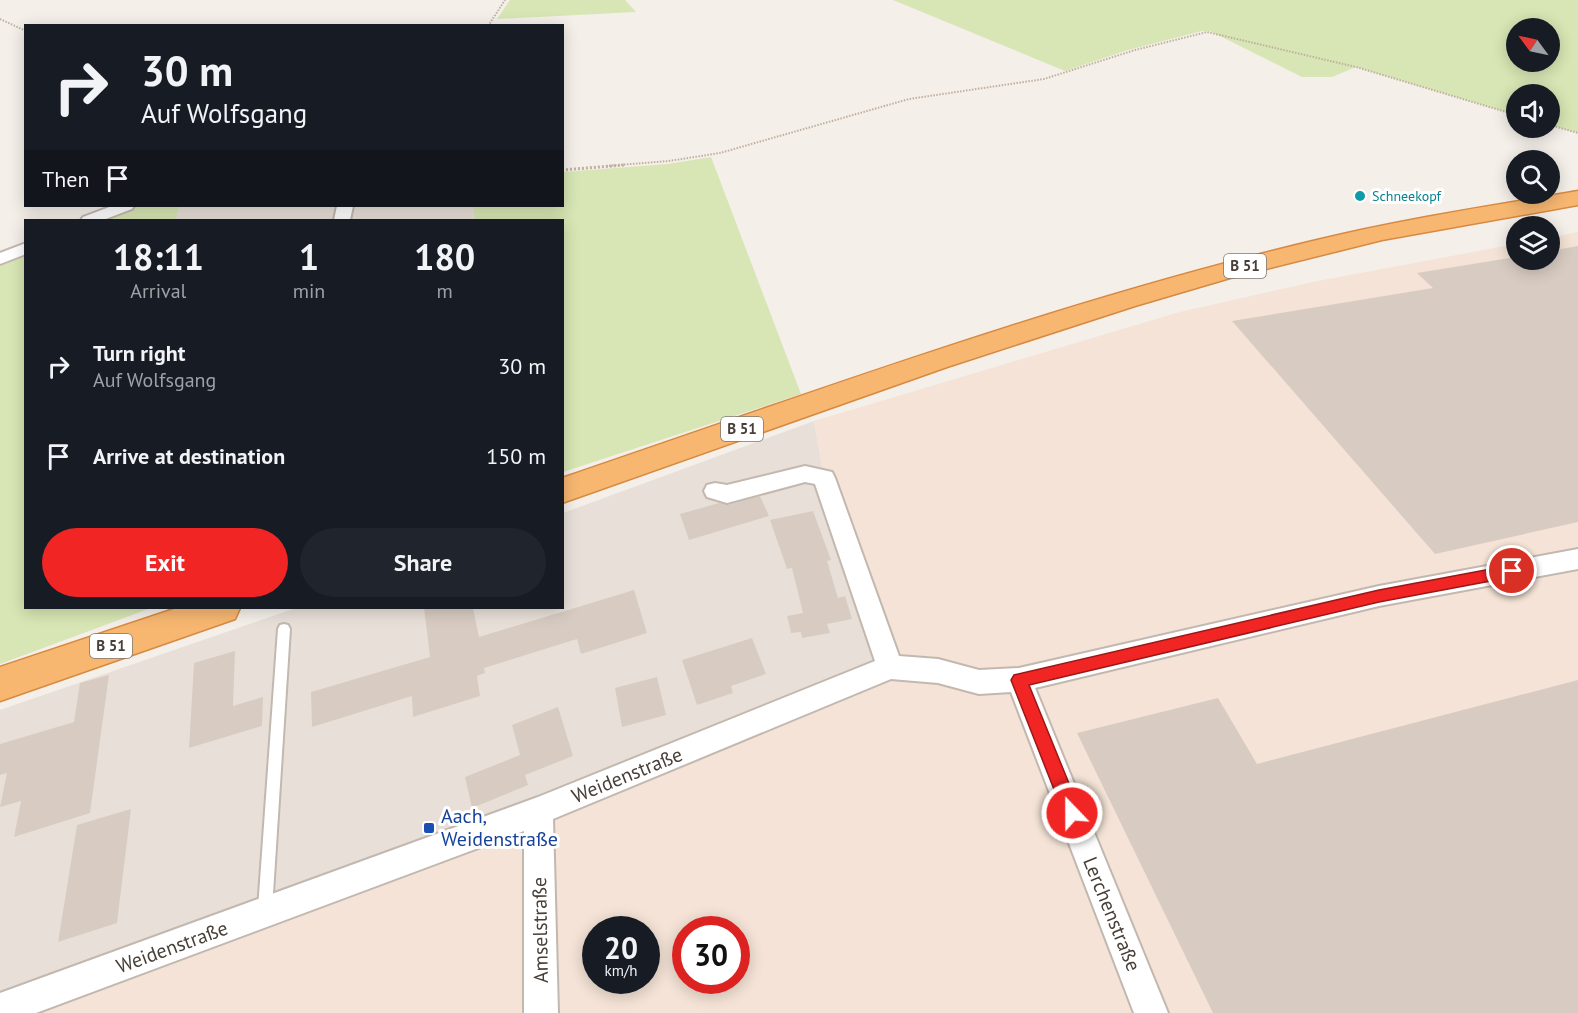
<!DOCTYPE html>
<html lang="en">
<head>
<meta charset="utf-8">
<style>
	body { margin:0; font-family:"PT Sans",sans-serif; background:#20242c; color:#f1f3f6; height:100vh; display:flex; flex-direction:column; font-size:22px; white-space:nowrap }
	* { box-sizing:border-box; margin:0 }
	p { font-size:20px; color:#9ea1a6 }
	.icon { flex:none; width:33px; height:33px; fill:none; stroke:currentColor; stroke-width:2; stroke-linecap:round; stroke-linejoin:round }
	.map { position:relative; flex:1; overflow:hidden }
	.details { position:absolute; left:24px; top:219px; width:540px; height:390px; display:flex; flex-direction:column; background:#171b24; border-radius:0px; box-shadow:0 3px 15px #0003 }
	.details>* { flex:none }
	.banner { position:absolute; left:24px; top:24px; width:540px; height:183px; border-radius:0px; box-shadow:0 3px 15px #0003; background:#171b24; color:#f1f3f6; overflow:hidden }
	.needle { width:39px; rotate:303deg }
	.buttons { position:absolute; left:1506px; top:18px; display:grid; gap:12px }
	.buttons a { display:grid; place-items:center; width:54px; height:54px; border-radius:50%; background:#171b24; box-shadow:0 3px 15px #0003; font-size:30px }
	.speed { position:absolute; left:582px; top:916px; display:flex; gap:12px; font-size:30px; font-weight:700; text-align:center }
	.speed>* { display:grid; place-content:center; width:78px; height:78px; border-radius:50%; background:#171b24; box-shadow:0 3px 15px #0003; line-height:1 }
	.speed small { font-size:15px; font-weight:400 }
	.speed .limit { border:9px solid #d22; background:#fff; color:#111 }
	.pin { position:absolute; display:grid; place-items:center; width:51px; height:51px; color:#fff; margin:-26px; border:3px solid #fff; border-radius:50%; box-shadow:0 2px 6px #0007 }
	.me { position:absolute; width:66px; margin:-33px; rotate:338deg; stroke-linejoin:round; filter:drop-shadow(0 0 4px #0008) }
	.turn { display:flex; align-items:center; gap:21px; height:126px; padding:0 18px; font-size:27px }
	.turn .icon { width:78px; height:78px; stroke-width:2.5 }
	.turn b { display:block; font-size:42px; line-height:51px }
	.then { display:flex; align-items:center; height:57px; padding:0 18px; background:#0003; gap:12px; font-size:22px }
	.eta { display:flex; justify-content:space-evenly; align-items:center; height:102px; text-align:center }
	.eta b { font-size:36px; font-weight:700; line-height:42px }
	.action { display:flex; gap:12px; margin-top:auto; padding:12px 18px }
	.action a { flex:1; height:69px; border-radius:36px; background:#f02524; color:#fff; font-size:24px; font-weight:700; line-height:69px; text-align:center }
	.action a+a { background:#20242c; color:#f1f3f6 }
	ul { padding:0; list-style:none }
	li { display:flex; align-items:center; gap:18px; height:90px; padding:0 18px }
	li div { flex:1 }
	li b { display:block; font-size:22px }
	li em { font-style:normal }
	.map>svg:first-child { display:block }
	.residential { fill:#e8e0d8 }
	.commercial { fill:#f4e3d6; fill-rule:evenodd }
	.green { fill:#d7e6b4; fill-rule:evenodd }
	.building { fill:#d8ccc2 }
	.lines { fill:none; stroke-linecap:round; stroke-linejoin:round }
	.lane-casing { stroke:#c2b8af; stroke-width:4 }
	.street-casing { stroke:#c2b8af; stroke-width:4 }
	.highway-casing { stroke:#d78941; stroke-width:3 }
	.path-far1 { stroke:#c0af9e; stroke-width:2; stroke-dasharray:1.5 1.5; stroke-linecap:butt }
	.path { stroke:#c0af9e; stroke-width:3; stroke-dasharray:2 2; stroke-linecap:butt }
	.lane { fill:#fff; fill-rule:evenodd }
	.street { fill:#fff; fill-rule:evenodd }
	.highway { fill:#f7b771; fill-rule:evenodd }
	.route { fill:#f02524; stroke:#9c1817; stroke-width:1.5 }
	.culture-dot { fill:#0f9aa8; stroke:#fff; stroke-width:2 }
	.transit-dot { fill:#1a4fb4; stroke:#fff; stroke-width:2 }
	.labels { text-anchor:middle; stroke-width:6; stroke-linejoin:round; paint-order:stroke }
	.far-culture-label { font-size:14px; fill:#0d838f; stroke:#fff; text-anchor:start }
	.shield { fill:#fff; stroke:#7e7974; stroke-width:1.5 }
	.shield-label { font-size:15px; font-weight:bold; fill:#473f38 }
	.near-street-label { font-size:20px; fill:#473f38; stroke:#fff }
	.near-transit-label { font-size:20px; fill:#164399; stroke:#fff; text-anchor:start }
</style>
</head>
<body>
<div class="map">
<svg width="1578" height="1013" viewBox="0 0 1578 1013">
	<rect width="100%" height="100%" fill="#f4efe9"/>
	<!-- residential -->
	<g class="residential">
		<path d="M180,206H473L475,220H175Z"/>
		<path d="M814,421L824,478L890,667L0,1010V710L296,608H562L563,513Z"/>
	</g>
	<!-- commercial -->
	<path class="commercial" d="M1578,232V1013H0L889,667L824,478L814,421L1180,312L1318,281L1516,244V260H1550V238ZM596,930H646V981H596ZM686,930H736V981H686Z"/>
	<!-- green -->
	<g class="green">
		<path d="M510,0H625L636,12L497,19Z"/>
		<path d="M893,0H1578V133L1550,125V94H1516V115L1356,67L1332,77H1302L1210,31H1202L1128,50L1065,71ZM1550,28V62H1516V28Z"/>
		<path d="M711,157L801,394L563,472L562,220H475L473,206H562L563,172L668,164Z"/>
		<path d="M137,206H180L175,220H101Z"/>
		<path d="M25,253L26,608H151L0,664V265Z"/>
	</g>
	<!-- building -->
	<g class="building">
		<path d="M1578,246V522L1435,554L1232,321L1433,288L1417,273L1516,257V260H1550V251Z"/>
		<path d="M760,496L769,516L689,540L680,514L719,503L728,505Z"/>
		<path d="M813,511L831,560L827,561L838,598L845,596L852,619L827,624L830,633L802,638L801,632L791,633L787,616L803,613L792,568L787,569L770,520Z"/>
		<path d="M634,590L647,633L581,654L577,639L484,668L485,673L477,676L480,696L413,717L412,696L312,727L311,692L430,657L424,608H473L479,637Z"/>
		<path d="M752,638L766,674L731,686L733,693L697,705L682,660Z"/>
		<path d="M235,651L233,706L263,697L262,726L189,748L194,663Z"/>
		<path d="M109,675L90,813L14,837L21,801L0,807L7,773L0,775V744L74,722L80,683Z"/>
		<path d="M657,677L666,715L622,727L615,688Z"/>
		<path d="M1578,680V1013H1213L1077,733L1218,698L1257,764Z"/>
		<path d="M558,707L573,756L525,775L528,785L472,808L465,777L520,755L512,725Z"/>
		<path d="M131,809L117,923L58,942L77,825Z"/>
	</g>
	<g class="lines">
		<!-- lane casing -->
		<g class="lane-casing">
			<path id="lane" d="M284,624L288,625L290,629L272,909L270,914L265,916L260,914L258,909L278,629L280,625Z"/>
		</g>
		<!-- street casing -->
		<g class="street-casing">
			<g id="street">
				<path d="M112,206H134L132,209L103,220H81L83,217Z"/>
				<path d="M337,206H353L350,220H334Z"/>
				<path d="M26,243V254L0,264V253Z"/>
				<path d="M805,466L832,472L835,478L899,656L938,659L979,670L1019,668L1379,586L1578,549V569L1379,606L1035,688L1168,1013H1134L1011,692L979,694L938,683L891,679L553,819L558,1013H524V831L36,1013H0V993L538,797L875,661L815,484L805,482L727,503L707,497L704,491L707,485L715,483L727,485Z"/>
			</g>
		</g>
		<!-- highway casing -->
		<g class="highway-casing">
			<g id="highway">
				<path d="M1578,191V205L1382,240L1230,278L1135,306L947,367L562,503V478C812,393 1060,301 1317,240C1403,219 1491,206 1578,191Z"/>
				<path d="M177,608H240L235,619L0,701V667Z"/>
			</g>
		</g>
		<!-- path-far1 -->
		<g class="path-far1">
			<path d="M0,19L26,31"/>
			<path d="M488,26L505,0"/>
			<path d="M1550,125L1578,133"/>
			<path d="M606,166L669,161L720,153L909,99L1044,79L1135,50L1207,32L1356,67L1516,115"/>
		</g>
		<!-- path -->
		<path class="path" d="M562,170L624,165"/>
		<!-- lane -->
		<use href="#lane" class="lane"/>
		<!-- street -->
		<use href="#street" class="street"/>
		<!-- highway -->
		<use href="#highway" class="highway"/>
	</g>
	<!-- route -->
	<path class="route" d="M1512,565L1517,567L1519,571L1517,575L1512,577L1379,602L1029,685L1081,813L1078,820L1072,822L1066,820L1011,680L1014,675L1379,590Z"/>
	<!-- markers -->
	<circle class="culture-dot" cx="1360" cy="196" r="6"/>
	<rect class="transit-dot" x="423" y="822" width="12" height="12" rx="3"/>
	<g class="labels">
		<!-- far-culture labels -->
		<g class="far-culture-label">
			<text x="1372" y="201">Schneekopf</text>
		</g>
		<!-- shield labels -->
		<g class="shield">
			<rect x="1224" y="254" width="42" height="24" rx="4.5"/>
			<rect x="721" y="417" width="42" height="24" rx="4.5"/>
			<rect x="90" y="634" width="42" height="24" rx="4.5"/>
		</g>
		<g class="shield-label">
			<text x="1245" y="271">B 51</text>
			<text x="742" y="434">B 51</text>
			<text x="111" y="651">B 51</text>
		</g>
		<!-- near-street labels -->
		<g class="near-street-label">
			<text transform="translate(627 775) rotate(-22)" y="7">Weidenstraße</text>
			<text transform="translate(1112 914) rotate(68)" y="7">Lerchenstraße</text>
			<text transform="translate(540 930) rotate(-91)" y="7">Amselstraße</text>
			<text transform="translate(172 947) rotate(-20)" y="7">Weidenstraße</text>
		</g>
		<!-- near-transit labels -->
		<g class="near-transit-label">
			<text x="441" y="823">Aach,<tspan x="441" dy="23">Weidenstraße</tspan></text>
		</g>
	</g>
</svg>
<div class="buttons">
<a><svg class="needle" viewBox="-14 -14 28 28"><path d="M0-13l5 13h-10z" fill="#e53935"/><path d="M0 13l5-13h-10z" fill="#9ea1a6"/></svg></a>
<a><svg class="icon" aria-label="sound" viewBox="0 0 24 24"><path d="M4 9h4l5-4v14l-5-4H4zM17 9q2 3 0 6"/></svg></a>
<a><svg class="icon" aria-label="search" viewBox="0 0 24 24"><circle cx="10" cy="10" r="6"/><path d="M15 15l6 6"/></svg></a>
<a><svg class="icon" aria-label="layers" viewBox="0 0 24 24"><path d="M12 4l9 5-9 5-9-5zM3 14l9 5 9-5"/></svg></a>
</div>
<div class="speed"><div>20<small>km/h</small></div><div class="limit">30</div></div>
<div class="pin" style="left:1512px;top:571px;background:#d93025"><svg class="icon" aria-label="arrive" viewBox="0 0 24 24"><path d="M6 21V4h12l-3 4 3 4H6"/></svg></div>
<svg class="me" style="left:1072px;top:813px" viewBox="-20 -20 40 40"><circle r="17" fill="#f02524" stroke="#fff" stroke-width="3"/><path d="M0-11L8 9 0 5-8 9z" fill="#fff"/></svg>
<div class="banner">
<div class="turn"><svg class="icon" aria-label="right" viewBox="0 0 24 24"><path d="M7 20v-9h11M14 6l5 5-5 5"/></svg><div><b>30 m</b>Auf Wolfsgang</div></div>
<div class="then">Then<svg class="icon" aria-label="arrive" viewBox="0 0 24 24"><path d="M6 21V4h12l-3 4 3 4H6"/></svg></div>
</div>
<section class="details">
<div class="eta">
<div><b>18:11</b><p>Arrival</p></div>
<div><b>1</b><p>min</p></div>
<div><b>180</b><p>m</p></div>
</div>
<ul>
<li><svg class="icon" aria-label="right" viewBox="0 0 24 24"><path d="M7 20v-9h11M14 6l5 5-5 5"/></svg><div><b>Turn right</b><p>Auf Wolfsgang</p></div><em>30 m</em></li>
<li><svg class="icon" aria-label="arrive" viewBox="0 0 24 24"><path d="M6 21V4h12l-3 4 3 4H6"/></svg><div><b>Arrive at destination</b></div><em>150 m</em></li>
</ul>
<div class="action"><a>Exit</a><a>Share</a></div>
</section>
</div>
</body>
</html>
